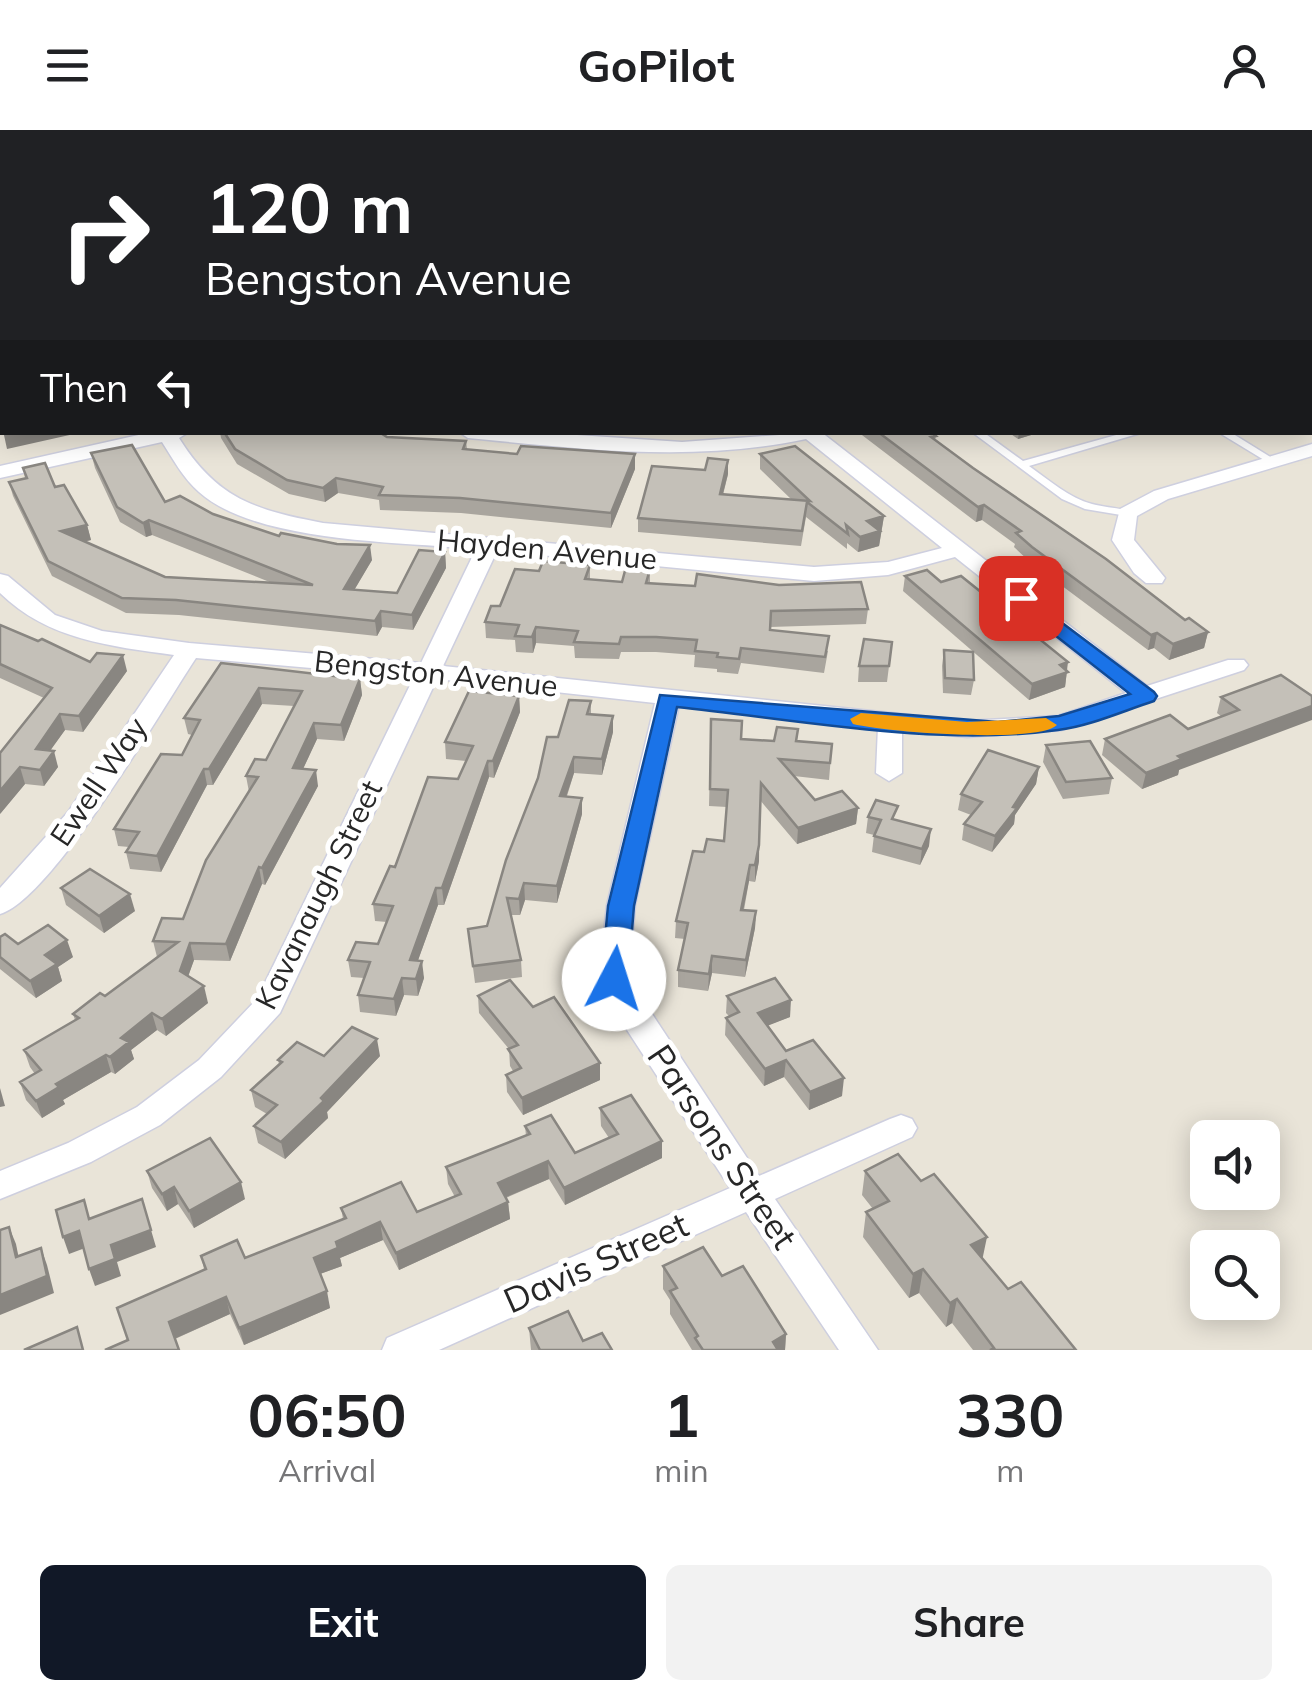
<!DOCTYPE html>
<html lang="en">
<head>
<meta charset="utf-8">
<style>
	body { margin:0; font-family:Mulish,sans-serif; background:#f2f2f2; color:#202124; height:100vh; display:flex; flex-direction:column; font-size:38px; white-space:nowrap }
	* { box-sizing:border-box; margin:0 }
	p { font-size:32px; color:#757577 }
	.icon { flex:none; width:55px; height:55px; fill:none; stroke:currentColor; stroke-width:2; stroke-linecap:round; stroke-linejoin:round }
	.map { position:relative; height:1220px; overflow:hidden }
	.drawer { display:flex; flex-direction:column; background:#fff; flex:1 }
	.drawer>* { flex:none }
	.hud { position:absolute; left:0px; top:0px; width:1312px; height:305px; box-shadow:0 5px 25px #0003; background:#202124; color:#fff; overflow:hidden }
	.controls { position:absolute; left:1190px; top:990px; display:grid; gap:20px }
	.controls a { display:grid; place-items:center; width:90px; height:90px; border-radius:15px; background:#fff; box-shadow:0 5px 25px #0003; font-size:50px }
	.pin { position:absolute; display:grid; place-items:center; width:85px; height:85px; color:#fff; margin:-42px; border-radius:20px; box-shadow:0 5px 15px #0006 }
	.me { position:absolute; width:110px; margin:-55px; rotate:5deg; stroke-linejoin:round; filter:drop-shadow(0 0 8px #0008) }
	.turn { display:flex; align-items:center; gap:35px; height:210px; padding:0 40px; font-size:45px }
	.turn .icon { width:130px; height:130px; stroke-width:2.5 }
	.turn b { display:block; font-size:70px; line-height:85px }
	.then { display:flex; align-items:center; height:95px; padding:0 40px; background:#0003; gap:20px; font-size:38px }
	.eta { display:flex; justify-content:space-evenly; align-items:center; height:170px; text-align:center }
	.eta b { font-size:60px; font-weight:700; line-height:70px }
	.primary-button { display:flex; gap:20px; margin-top:auto; padding:20px 40px }
	.primary-button a { flex:1; height:115px; border-radius:15px; background:#111827; color:#fff; font-size:40px; font-weight:700; line-height:115px; text-align:center }
	.primary-button a+a { background:#f2f2f2; color:#202124 }
	header { display:flex; justify-content:space-between; align-items:center; height:130px; padding:0 40px; background:#fff; font-size:45px; font-weight:700 }
	.map>svg:first-child { display:block }
	.lines { fill:none; stroke-linecap:round; stroke-linejoin:round }
	.service-casing { stroke:#cecfdf; stroke-width:3 }
	.minor-casing { stroke:#cecfdf; stroke-width:3 }
	.tertiary-casing { stroke:#cecfdf; stroke-width:2 }
	.secondary-casing { stroke:#cecfdf; stroke-width:3 }
	.service { fill:#fff; fill-rule:evenodd }
	.minor { fill:#fff; fill-rule:evenodd }
	.tertiary { fill:#fff; fill-rule:evenodd }
	.secondary { fill:#fff; fill-rule:evenodd }
	.wall { fill:#a9a59e }
	.shaded-wall { fill:#898681 }
	.building { fill:#c4c0b8; stroke:#898681; stroke-width:2.5 }
	.route { fill:#1a73e8; stroke:#114b97; stroke-width:2.5 }
	.slow { fill:#f59e0b }
	.labels { text-anchor:middle; stroke-width:10; stroke-linejoin:round; paint-order:stroke }
	.street-label { font-size:30px; fill:#272727; stroke:#fff }
	.near-street-label { font-size:35px; fill:#272727; stroke:#fff }
</style>
</head>
<body>
<header><svg class="icon" aria-label="menu" viewBox="0 0 24 24"><path d="M4 6h16M4 12h16M4 18h16"/></svg>GoPilot<svg class="icon" aria-label="person" viewBox="0 0 24 24"><circle cx="12" cy="8" r="4"/><path d="M4 21q1-7 8-7t8 7"/></svg></header>
<div class="map">
<svg width="1312" height="1220" viewBox="0 0 1312 1220">
	<rect width="100%" height="100%" fill="#e9e4d8"/>
	<g class="lines">
		<!-- service casing -->
		<g class="service-casing">
			<g id="service">
				<path d="M1247,0L1250,1L1251,2H1244Z"/>
				<path d="M2,226V232L0,233V227Z"/>
				<path d="M972,302H983L1023,331L1127,302H1144L1029,336C1049,350 1069,368 1092,374C1106,378 1120,377 1132,383L1127,386L1085,379L1062,369Z"/>
				<path d="M1218,302H1230L1277,331L1272,334L1269,333Z"/>
			</g>
		</g>
		<!-- minor casing -->
		<g class="minor-casing">
			<g id="minor">
				<path d="M574,0H591L593,2H576Z"/>
				<path d="M1236,0H1254L1256,2H1238Z"/>
				<path d="M1310,273L1312,274V286L1310,285Z"/>
				<path d="M152,302H189L179,308C217,369 255,380 323,393L814,437L888,432L942,418L806,309C693,333 582,319 468,308L459,302H532L682,312L821,302L1147,556L1228,530H1244L1248,535L1244,540L1061,600L967,607L902,600V643L889,651L876,643L878,597L679,575L635,775L629,849L759,1046L890,989L901,985L912,989L917,998L912,1007L775,1069L878,1220H839L746,1082L439,1220H382L387,1208L730,1058L614,880L599,849L607,775L655,573L437,549L280,883L221,947L160,995L91,1032L0,1069V1041L68,1013L137,977L199,930L257,869L414,547L196,528C162,579 52,769 0,784V758L68,682L174,525C110,516 48,510 0,463V444L8,446L55,485L102,501L189,513L421,533L476,419C401,412 256,413 199,362C183,348 173,329 162,312L0,348V336ZM497,421L814,451L888,445L955,427L1126,563L1058,586L967,591L443,536Z"/>
				<path d="M1312,314V326L1168,369L1137,386L1134,410L1165,448L1162,453H1146L1134,443L1112,410L1120,379L1154,361Z"/>
			</g>
		</g>
		<!-- tertiary casing -->
		<g class="tertiary-casing">
			<path id="tertiary" d="M905,0H925L926,2H907Z"/>
		</g>
		<!-- secondary casing -->
		<g class="secondary-casing">
			<g id="secondary">
				<path d="M1312,0V12L1310,13V2H1304Z"/>
				<rect x="1310" y="189" width="2" height="15"/>
				<path d="M2,271V287L0,288V272Z"/>
			</g>
		</g>
		<!-- service -->
		<use href="#service" class="service"/>
		<!-- minor -->
		<use href="#minor" class="minor"/>
		<!-- tertiary -->
		<use href="#tertiary" class="tertiary"/>
		<!-- secondary -->
		<use href="#secondary" class="secondary"/>
	</g>
	<!-- wall -->
	<g class="wall">
		<path d="M943,0H1015V2H948Z"/>
		<path d="M220,302H379L387,307L466,311L467,319L635,339L611,398L461,383L380,380L379,370L338,363L325,372L289,364L237,334L221,308Z"/>
		<path d="M858,302H931L936,306L935,310L1185,490L1208,502L1204,518L1169,530L1154,518L1148,520L1030,432L1014,417L1015,414L982,390L976,392Z"/>
		<path d="M1008,302H1041L1018,309Z"/>
		<path d="M91,323L165,372L213,384L279,406L372,430L354,460L397,463L445,422L446,438L413,500L382,497L377,506L179,485L126,483L52,446L13,366L9,352L25,348L23,338L55,357L87,395L91,410L84,412L165,447L272,453L152,405L146,407L120,392L95,338Z"/>
		<path d="M760,324L884,386L879,416L858,422L847,413V419L806,387L801,416L638,402V388L728,344L723,365L792,370L760,339Z"/>
		<path d="M590,435V449L622,452L650,439V453L868,479L866,494L770,497V500L828,521L824,543L741,533L738,544L717,542V539L694,537L695,525L656,522H621L619,529L575,528L574,516L536,513L533,523L516,522L515,510L486,508L485,492L500,476L539,441Z"/>
		<path d="M905,446L941,452L1067,541L1065,557L1029,570L903,461Z"/>
		<path d="M0,495L90,532L127,541L83,602L65,600L50,620L58,637L44,656L25,654L0,684L44,568L0,548Z"/>
		<path d="M892,512L887,552H858L859,536Z"/>
		<path d="M944,520L974,550L971,565L943,563L942,536Z"/>
		<path d="M221,533L360,549L362,565L344,611L317,609L303,639L318,656L265,755L262,754L230,831L194,830L188,846L208,873L166,906L157,900L131,920L134,929L115,944L111,942L63,970L65,974L42,988L26,970L20,952L35,944L30,937L24,920L75,890L73,884L105,866L157,827L153,811L183,789L249,662L246,646L266,630L294,576L262,574L213,655H207L161,742L130,739L126,722L129,717L118,716L114,699L182,625L192,605L188,604L184,588Z"/>
		<path d="M1281,545L1179,640L1178,645L1142,659L1102,625L1105,609L1188,599L1222,587L1217,583L1221,567Z"/>
		<path d="M519,566L520,582L494,648L489,647L444,775H438L418,830L424,848L418,866L404,865L396,886L360,882L358,865L364,848L351,847L348,830L378,814L387,792L375,791L373,774L395,737L458,649L466,631L446,629L445,612Z"/>
		<path d="M591,571V584L613,602L602,645L574,643L567,666L582,684L557,773L525,770L520,785H511L521,830L522,847L475,853L468,799L487,796L558,607Z"/>
		<path d="M711,589L741,609L774,611L798,599L797,611L832,614L829,650L794,646L815,670L858,678L856,694L797,714L760,670L759,731L755,752L749,751L744,780L756,781L755,798L745,847L712,843L708,861L678,857V840L685,809L675,808L676,791L704,722L724,711L727,677L709,676Z"/>
		<path d="M1046,615L1112,648L1109,664L1063,669L1043,632Z"/>
		<path d="M1039,637L1036,654L1015,685L1014,694L992,722L962,710L964,694L971,685L958,680L961,664Z"/>
		<path d="M868,687L897,690L929,716L920,735L872,722L874,705L866,703Z"/>
		<path d="M61,758L135,781L104,803L66,775Z"/>
		<path d="M0,807L18,814L73,827L58,837L62,851L36,868L0,839Z"/>
		<path d="M478,866L533,877L600,933V950L523,985L507,962L506,945L513,941L510,936L509,919L479,883Z"/>
		<path d="M727,866L790,887L768,895L786,921L842,966L809,980L784,947L764,956L725,905L726,888L729,886L726,883Z"/>
		<path d="M324,926H380L327,982L328,988L285,1029L258,1013L254,996L267,984L255,977L251,960L279,934L278,930Z"/>
		<path d="M600,978L662,1028L565,1075L549,1049L506,1068L508,1072L510,1089L399,1140L383,1110L340,1128L342,1136L320,1144L330,1178L244,1215L230,1184L175,1209L128,1210L204,1139L201,1126L245,1128L343,1089L341,1078L417,1082L455,1067L448,1054L446,1037L526,1006L525,996L575,1023L609,1008L601,996Z"/>
		<path d="M147,1041L245,1069L194,1098L178,1074L167,1081L152,1058Z"/>
		<path d="M865,1041L982,1129L1008,1159L1076,1220H973L952,1193L946,1197L919,1163L909,1168L863,1107L866,1082L873,1079L862,1065Z"/>
		<path d="M663,1136L722,1146L786,1204L785,1220H692L670,1184V1170L663,1159Z"/>
		<path d="M529,1198L583,1211L612,1220H531Z"/>
	</g>
	<!-- shaded-wall -->
	<g class="shaded-wall">
		<path d="M982,0H1015V2H977V1Z"/>
		<path d="M15,302H83L7,319L4,305Z"/>
		<path d="M1019,302H1041L1018,309Z"/>
		<path d="M635,324V339L611,398V383Z"/>
		<path d="M728,330V344L719,379L720,364Z"/>
		<path d="M336,348L338,363L325,372L323,358Z"/>
		<path d="M984,375L982,390L976,392L978,377Z"/>
		<path d="M884,386L879,416L858,422L860,407L867,391Z"/>
		<path d="M149,390L152,405L146,407L143,393Z"/>
		<path d="M87,395L91,410L64,416L61,401Z"/>
		<path d="M370,415L372,430L346,474L344,459Z"/>
		<path d="M445,422L446,438L413,500L412,485Z"/>
		<path d="M381,481L382,497L377,506L375,491Z"/>
		<path d="M536,497V513L533,523L532,507Z"/>
		<path d="M1208,502L1204,518L1169,530L1173,514Z"/>
		<path d="M1157,503L1154,518L1148,520L1151,505Z"/>
		<path d="M123,525L127,541L83,602L79,586Z"/>
		<path d="M1068,532L1065,557L1029,570L1032,554L1060,535Z"/>
		<path d="M360,549L362,565L344,611L341,595Z"/>
		<path d="M259,558L262,574L213,655L209,639Z"/>
		<path d="M519,566L520,582L494,648L493,631Z"/>
		<path d="M1312,576V590L1179,640L1178,645L1142,659L1146,643L1178,626Z"/>
		<path d="M60,584L65,600L40,635L36,619Z"/>
		<path d="M613,586V602L602,645V629Z"/>
		<path d="M314,593L317,609L296,654L293,638Z"/>
		<path d="M54,621L58,637L44,656L40,640Z"/>
		<path d="M574,627V643L561,682L560,666Z"/>
		<path d="M488,631L489,647L444,775L442,758Z"/>
		<path d="M20,637L25,654L0,684V661Z"/>
		<path d="M1039,637L1036,654L1015,685L1014,694L992,722L995,706Z"/>
		<path d="M204,639L207,655L161,742L157,726Z"/>
		<path d="M316,640L318,656L265,755L262,738Z"/>
		<path d="M582,668V684L557,773V756Z"/>
		<path d="M858,678L856,694L797,714L798,698Z"/>
		<path d="M931,699L929,716L920,735L922,719Z"/>
		<path d="M759,715V731L755,752V735Z"/>
		<path d="M750,735L749,751L740,796L741,780Z"/>
		<path d="M259,737L262,754L230,831L226,814Z"/>
		<path d="M524,753L525,770L520,785L519,769Z"/>
		<path d="M436,758L438,775L412,847L410,830Z"/>
		<path d="M130,764L135,781L104,803L99,786Z"/>
		<path d="M756,781L755,798L745,847L746,830Z"/>
		<path d="M67,810L73,827L58,837L62,851L36,868L30,851L45,825Z"/>
		<path d="M190,813L194,830L184,858L180,841Z"/>
		<path d="M712,826V843L708,861L709,844Z"/>
		<path d="M422,831L424,848L418,866L416,849Z"/>
		<path d="M402,848L404,865L396,886L394,869Z"/>
		<path d="M204,856L208,873L166,906L162,889Z"/>
		<path d="M791,870L790,887L757,900L758,883Z"/>
		<path d="M152,883L157,900L131,920L134,929L115,944L110,927L121,908Z"/>
		<path d="M377,909L380,926L327,982L328,988L285,1029L281,1012Z"/>
		<path d="M106,925L111,942L63,970L65,974L42,988L36,971L56,954Z"/>
		<path d="M786,930L784,947L764,956L765,939Z"/>
		<path d="M600,933V950L523,985L522,968Z"/>
		<path d="M844,948L842,966L809,980L810,962Z"/>
		<path d="M0,958L5,976L0,977Z"/>
		<path d="M662,1011V1028L565,1075L564,1058Z"/>
		<path d="M548,1031L549,1049L499,1070L498,1053Z"/>
		<path d="M241,1052L245,1069L194,1098L189,1081Z"/>
		<path d="M174,1057L178,1074L167,1081L162,1064Z"/>
		<path d="M508,1072L510,1089L399,1140L396,1123Z"/>
		<path d="M380,1092L383,1110L340,1128L342,1136L317,1145L314,1128L336,1112Z"/>
		<path d="M9,1097L16,1114L22,1144L16,1127Z"/>
		<path d="M151,1100L156,1117L117,1132L121,1146L95,1156L89,1139L111,1115Z"/>
		<path d="M79,1101L85,1118L69,1124L63,1107Z"/>
		<path d="M987,1107L982,1131L971,1115Z"/>
		<path d="M41,1118L47,1135L54,1163L0,1185V1165Z"/>
		<path d="M923,1139L919,1163L909,1168L913,1144Z"/>
		<path d="M327,1161L330,1178L244,1215L239,1198Z"/>
		<path d="M226,1167L230,1184L174,1209L169,1192Z"/>
		<path d="M957,1169L952,1193L946,1197L950,1173Z"/>
		<path d="M786,1204L785,1220H772L773,1212Z"/>
	</g>
	<!-- building -->
	<g class="building">
		<path d="M224,302H379L387,307L466,311L463,319L517,324L521,316L635,324L611,383L460,368L379,365L383,357L336,348L323,358L287,350L235,319Z"/>
		<path d="M878,302H931L936,306L931,307L973,338L1106,429L1185,490L1189,488L1208,502L1173,514L1157,503L1151,505L1032,417L1016,403L1021,401L984,375L978,377Z"/>
		<path d="M132,315L165,372L180,366L213,384L279,406L281,403L337,414L370,415L344,459L397,463L419,420L445,422L412,485L381,481L375,491L176,470L122,468L48,431L9,352L27,348L23,338L45,333L55,357L64,355L87,395L61,401L165,447L313,455L149,390L143,393L117,377L91,323Z"/>
		<path d="M795,316L884,386L867,391L880,401L860,407L846,395L848,404L807,372L802,401L638,388L652,336L705,340L708,328L728,330L720,364L810,371L760,324Z"/>
		<path d="M543,431L590,435L585,449L622,452L626,437L650,439L646,453L695,456L697,444L779,455L861,452L868,479L771,481L770,500L829,506L825,527L741,518L739,529L717,527L718,523L695,521L697,510L656,507H621L619,514L574,512L578,501L536,497L532,507L515,506L519,495L485,492L491,476H500L515,439L539,441Z"/>
		<path d="M927,440L941,452L961,446L1068,532L1060,535L1068,542L1032,554L905,446Z"/>
		<path d="M0,495L38,511L42,509L90,532L97,523L123,525L79,586L60,584L36,619L54,621L40,640L20,637L0,661V623L52,558L0,534Z"/>
		<path d="M864,509L892,512L889,536H859Z"/>
		<path d="M944,520L973,522L974,550L945,548Z"/>
		<path d="M221,533L360,549L341,595L314,593L293,638L316,640L262,738L259,737L226,814L190,813L180,841L204,856L162,889L152,883L121,908L129,912L110,927L106,925L56,954L59,957L36,971L20,952L41,940L24,920L79,888L73,884L100,863L105,866L178,812L153,811L162,788L183,789L206,730L258,647L246,646L255,629L266,630L302,561L259,558L209,639H204L157,726L126,722L139,702L114,699L161,624L182,625L200,590L184,588Z"/>
		<path d="M1281,545L1312,566V576L1178,626L1182,629L1146,643L1105,609L1170,585L1188,599L1239,580L1221,567Z"/>
		<path d="M469,561L519,566L493,631H488L442,758H436L410,830L422,831L416,849L402,848L394,869L358,865L370,832L348,830L356,812L378,814L393,776L373,774L390,736L395,737L428,647L458,649L473,616L445,612Z"/>
		<path d="M569,570L591,571L587,584L613,586L602,629L574,627L560,666L582,668L557,756L524,753L519,769L507,768L521,830L473,836L468,799L487,796L506,730L538,648L547,607H558Z"/>
		<path d="M711,589L742,591L741,609L774,611L777,597L798,599L796,611L832,614L830,633L779,629L815,670L842,661L858,678L798,698L761,653L759,715L755,735H750L741,780L756,781L746,830L712,826L709,844L678,840L688,793L676,791L693,721L704,722L707,709L724,711L728,660L710,659Z"/>
		<path d="M1090,611L1112,648L1066,652L1046,615Z"/>
		<path d="M988,620L1039,637L1013,677L1017,678L995,706L964,694L982,672L961,664Z"/>
		<path d="M876,670L898,676L892,689L931,699L922,719L874,706L881,690L868,687Z"/>
		<path d="M90,739L130,764L99,786L61,758Z"/>
		<path d="M48,795L67,810L45,825L57,834L30,851L0,827V807L5,804L18,814Z"/>
		<path d="M775,848L791,870L758,883L786,921L813,910L844,948L810,962L786,930L765,939L726,888L739,882L727,866Z"/>
		<path d="M510,850L533,877L554,867L600,933L522,968L506,945L521,938L508,919L518,915L478,866Z"/>
		<path d="M352,897L377,909L321,968L324,971L281,1012L254,996L277,975L251,960L282,932L278,930L297,912L324,926Z"/>
		<path d="M631,965L662,1011L564,1058L548,1031L498,1053L508,1072L396,1123L380,1092L336,1112L338,1118L314,1128L327,1161L239,1198L226,1167L169,1192L179,1220H105L128,1210L117,1178L206,1139L201,1126L237,1110L245,1128L346,1088L341,1078L401,1052L417,1082L461,1064L446,1037L530,1004L525,996L551,985L575,1023L618,1004L600,978Z"/>
		<path d="M210,1008L241,1052L189,1081L174,1057L162,1064L147,1041Z"/>
		<path d="M898,1024L921,1051L934,1044L987,1107L971,1115L1008,1159L1021,1152L1076,1220H990L994,1218L957,1169L950,1173L923,1139L913,1144L866,1082L889,1071L865,1041Z"/>
		<path d="M142,1069L151,1100L111,1115L115,1129L89,1139L79,1101L63,1107L56,1080L84,1070L89,1089Z"/>
		<path d="M9,1097L16,1127L41,1118L47,1146L0,1165V1100Z"/>
		<path d="M703,1117L722,1146L743,1136L786,1204L773,1212L778,1220H703L695,1208L698,1206L670,1161L677,1158L663,1136Z"/>
		<path d="M568,1181L583,1211L602,1203L612,1220H540L529,1198Z"/>
		<path d="M77,1197L83,1220H24Z"/>
	</g>
	<!-- route -->
	<path class="route" d="M1021,462L1154,562L1157,566L1154,571C1123,581 1090,596 1058,600C937,617 799,590 677,577L634,776L628,849L624,856H605L601,849L608,776L660,565L998,592L1059,586L1130,564L1014,473L1011,468Z"/>
	<!-- slow -->
	<path class="slow" d="M861,583L967,592L1046,588L1057,595C1038,614 884,602 853,594L850,589Z"/>
	<g class="labels">
		<!-- street labels -->
		<g class="street-label">
			<text transform="translate(547 420) rotate(5)" y="10">Hayden Avenue</text>
			<text transform="translate(436 544) rotate(6)" y="10">Bengston Avenue</text>
			<text transform="translate(99 652) rotate(-56)" y="10">Ewell Way</text>
			<text transform="translate(319 765) rotate(-64)" y="10">Kavanaugh Street</text>
		</g>
		<!-- near-street labels -->
		<g class="near-street-label">
			<text transform="translate(722 1017) rotate(56)" y="12">Parsons Street</text>
			<text transform="translate(596 1133) rotate(-24)" y="12">Davis Street</text>
		</g>
	</g>
</svg>
<div class="controls">
<a><svg class="icon" aria-label="sound" viewBox="0 0 24 24"><path d="M4 9h4l5-4v14l-5-4H4zM17 9q2 3 0 6"/></svg></a>
<a><svg class="icon" aria-label="search" viewBox="0 0 24 24"><circle cx="10" cy="10" r="6"/><path d="M15 15l6 6"/></svg></a>
</div>
<div class="pin" style="left:1021px;top:468px;background:#d93025"><svg class="icon" aria-label="arrive" viewBox="0 0 24 24"><path d="M6 21V4h12l-3 4 3 4H6"/></svg></div>
<svg class="me" style="left:614px;top:849px" viewBox="-20 -20 40 40"><circle r="19" fill="#fff"/><path d="M0-13L10 11 0 6-10 11z" fill="#1a73e8"/></svg>
<div class="hud">
<div class="turn"><svg class="icon" aria-label="right" viewBox="0 0 24 24"><path d="M7 20v-9h11M14 6l5 5-5 5"/></svg><div><b>120 m</b>Bengston Avenue</div></div>
<div class="then">Then<svg class="icon" aria-label="left" viewBox="0 0 24 24"><path d="M17 20v-9H6M10 6l-5 5 5 5"/></svg></div>
</div>
</div>
<section class="drawer">
<div class="eta">
<div><b>06:50</b><p>Arrival</p></div>
<div><b>1</b><p>min</p></div>
<div><b>330</b><p>m</p></div>
</div>
<div class="primary-button"><a>Exit</a><a>Share</a></div>
</section>
</body>
</html>
